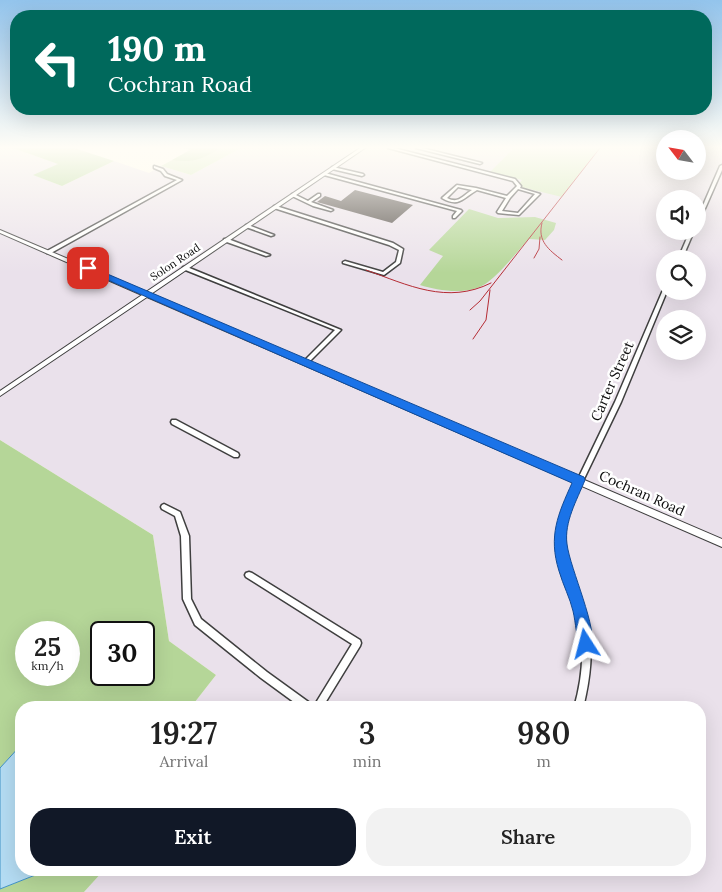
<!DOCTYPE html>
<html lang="en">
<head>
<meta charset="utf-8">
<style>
	body { margin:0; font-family:Lora,serif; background:#f2f2f2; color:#222; height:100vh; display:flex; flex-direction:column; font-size:19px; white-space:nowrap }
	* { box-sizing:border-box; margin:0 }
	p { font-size:16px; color:#767676 }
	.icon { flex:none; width:28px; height:28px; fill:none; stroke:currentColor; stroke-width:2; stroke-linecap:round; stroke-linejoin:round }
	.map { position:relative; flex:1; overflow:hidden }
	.sheet { position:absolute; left:15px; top:701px; width:691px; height:175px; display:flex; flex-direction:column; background:#fff; border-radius:20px; box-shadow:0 5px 20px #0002 }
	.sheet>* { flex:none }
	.top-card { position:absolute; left:10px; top:10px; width:702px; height:105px; border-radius:20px; box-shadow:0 5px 20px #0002; background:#00695c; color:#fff; overflow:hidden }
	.needle { width:32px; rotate:301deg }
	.buttons { position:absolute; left:656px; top:130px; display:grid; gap:10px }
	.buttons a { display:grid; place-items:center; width:50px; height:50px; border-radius:50%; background:#fff; box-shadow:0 5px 20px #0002; font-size:25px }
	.speed { position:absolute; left:15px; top:621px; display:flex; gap:10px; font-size:25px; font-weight:700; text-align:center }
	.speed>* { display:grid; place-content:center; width:65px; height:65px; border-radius:50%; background:#fff; box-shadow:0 5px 20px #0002; line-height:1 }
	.speed small { font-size:12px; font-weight:400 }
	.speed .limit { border:2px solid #111; border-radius:8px; background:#fff; color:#111 }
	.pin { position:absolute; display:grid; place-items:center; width:42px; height:42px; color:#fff; margin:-21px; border-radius:10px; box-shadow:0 2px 8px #0006 }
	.me { position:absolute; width:55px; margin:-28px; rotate:351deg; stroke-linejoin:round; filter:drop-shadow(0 0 4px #0008) }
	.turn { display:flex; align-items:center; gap:18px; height:105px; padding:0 15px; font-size:22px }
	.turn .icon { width:65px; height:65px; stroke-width:2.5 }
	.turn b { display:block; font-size:35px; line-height:42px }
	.eta { display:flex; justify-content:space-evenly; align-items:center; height:85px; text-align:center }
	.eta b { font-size:30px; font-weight:600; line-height:35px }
	.button { display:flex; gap:10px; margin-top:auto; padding:10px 15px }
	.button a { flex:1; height:58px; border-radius:20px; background:#111827; color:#fff; font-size:20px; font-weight:600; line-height:58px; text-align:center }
	.button a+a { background:#f2f2f2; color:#222 }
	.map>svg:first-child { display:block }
	.industrial { fill:#eae1eb; fill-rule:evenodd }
	.green { fill:#d1e6b8 }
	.forest { fill:#b5d698; fill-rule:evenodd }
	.water { fill:#b4dcf3; stroke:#3f91c6 }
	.building { fill:#544d49 }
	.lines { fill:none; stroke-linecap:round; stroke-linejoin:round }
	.minor-casing { stroke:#3f3f3f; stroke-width:3 }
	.tertiary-casing { stroke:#3f3f3f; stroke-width:2 }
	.minor { fill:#fff; fill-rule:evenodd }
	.tertiary { fill:#fff; fill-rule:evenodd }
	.rail { stroke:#b52c34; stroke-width:1 }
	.route { fill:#1a73e8; stroke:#114b97 }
	.labels { text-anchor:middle; stroke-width:5; stroke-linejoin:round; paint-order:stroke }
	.far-street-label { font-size:11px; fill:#0c0c0c; stroke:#fff }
	.street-label { font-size:14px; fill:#0c0c0c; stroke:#fff }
</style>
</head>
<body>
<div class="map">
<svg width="722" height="892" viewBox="0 0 722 892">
	<rect width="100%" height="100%" fill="#fefaec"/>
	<!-- industrial -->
	<path class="industrial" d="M0,148H13L59,164L34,175L62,186L114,161L149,173L161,166L191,175L241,148H665V171H698V148H722V892H84L104,870H700V708L191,707L216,675L169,641L153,535L0,440ZM665,199H698V231H665ZM665,259H698V291H665ZM665,319H698V351H665Z"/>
	<!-- green -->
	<g class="green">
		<path d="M195,148H241L191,175L161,166Z"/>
		<path d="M514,148H600L562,197L521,187L519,184L522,180L490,172Z"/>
	</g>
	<!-- forest -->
	<g class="forest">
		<path d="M13,148H74L114,161L62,186L33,175L58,164Z"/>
		<path d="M184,148H216L217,150C201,160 191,163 172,160L190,150Z"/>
		<path d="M469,209L498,218L535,217L556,223L554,230L545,240L529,239C516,253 503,270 488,282C471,296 439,291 420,285L443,256L429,250Z"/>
		<path d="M0,440L153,535L169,641L216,675L191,707L21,708V745L0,768ZM26,632H69V675H26ZM101,632H144V675H101Z"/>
		<path d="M48,870H104L84,892H0V889Z"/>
	</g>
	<!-- water -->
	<path class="water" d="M21,745V870H48L0,889V768Z"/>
	<!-- building -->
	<path class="building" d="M355,190L413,205L392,223L317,202L325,196L341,201Z"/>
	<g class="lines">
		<!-- minor casing -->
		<g class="minor-casing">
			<g id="minor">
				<path d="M388,148H394L515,179L521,186L520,188L540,194L519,215L498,213L497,212L506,198L477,190C463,198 459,208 442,198L457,185L476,188L507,196L517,186L513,181ZM458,187L472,190C462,196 459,204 447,198ZM518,189L535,194L518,213L502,211L510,198Z"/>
				<path d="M416,148H422L482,163L480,164Z"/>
				<path d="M722,165V170L700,220L698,221V217L720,166Z"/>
				<path d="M154,166L163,169L167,174L182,180L51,253H47V251L177,180L165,176L161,171L154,168Z"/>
				<path d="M333,167L363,174L364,175L362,176L332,169V167Z"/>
				<path d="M325,173L461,210L462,211L455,218H453V216L457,211L324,175L323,174Z"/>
				<path d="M292,194H294L308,201L318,194H320V196L311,202L333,210L331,211L313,206L292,196Z"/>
				<path d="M274,206H276L393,243L403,249L400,263L384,275L343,263V262L345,261L383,272L396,262L399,250L389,245L274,208Z"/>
				<path d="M246,225H248L274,235L271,236L246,227Z"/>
				<path d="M690,231H694L682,259H678Z"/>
				<path d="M224,239H228L270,255L266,256L224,241Z"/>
				<path d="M183,267H187L341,330L308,363H304L303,362L335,330L183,269Z"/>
				<path d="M663,290H665V291H667L621,402L569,510C567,520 564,530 565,540C565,569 580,593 587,621C594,650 590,679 583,708H574C582,680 585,651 579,623C574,598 560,574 558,548C557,535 559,523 563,510L615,402Z"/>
				<path d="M172,420H176L238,453L239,455L238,457H234L172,424L171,422Z"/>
				<path d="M164,504L180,512L189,536L191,599L201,619L267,672L314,706L352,644L246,577L245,575L246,573L249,572L252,573L360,640L361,643L360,646L322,708H302L261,678L195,625L183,599L181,536L175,516L162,509L161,507L162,505Z"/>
			</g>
		</g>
		<!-- tertiary casing -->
		<g class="tertiary-casing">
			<path id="tertiary" d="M360,148H365L151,294L722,539V547L147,297L0,396V391L142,295L0,233V230L146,292Z"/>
		</g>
		<!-- minor -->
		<use href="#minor" class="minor"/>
		<!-- tertiary -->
		<use href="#tertiary" class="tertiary"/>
		<!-- rail -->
		<g class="rail">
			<path d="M542,223C537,241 549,250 562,260"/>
			<path d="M534,258L539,249L540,237"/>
			<path d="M366,270C408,285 447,305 491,283"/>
			<path d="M470,310L480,301L600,148"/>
			<path d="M473,339L486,320L490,290"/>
		</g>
	</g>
	<!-- sky -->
	<linearGradient id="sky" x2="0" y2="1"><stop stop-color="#93c4ec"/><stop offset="0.54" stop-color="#fffdf6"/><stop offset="1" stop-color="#fffdf6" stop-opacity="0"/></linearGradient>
	<rect width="722" height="273" fill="url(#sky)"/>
	<!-- route -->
	<path class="route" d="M85,267H91L584,477L585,480C577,500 564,522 567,544C570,569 599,630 591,649L586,651L581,649C576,637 576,624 573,611C570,598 563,585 559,571C548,536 558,514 572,483L85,270Z"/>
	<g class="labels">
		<!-- far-street labels -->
		<g class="far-street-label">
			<text transform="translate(175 262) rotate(-34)" y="4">Solon Road</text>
		</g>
		<!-- street labels -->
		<g class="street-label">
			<text transform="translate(612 381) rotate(-66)" y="5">Carter Street</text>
			<text transform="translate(642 493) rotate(24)" y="5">Cochran Road</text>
		</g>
	</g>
</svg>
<div class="buttons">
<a><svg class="needle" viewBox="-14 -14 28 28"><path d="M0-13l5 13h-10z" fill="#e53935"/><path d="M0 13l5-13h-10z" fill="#767676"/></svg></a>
<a><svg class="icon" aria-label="sound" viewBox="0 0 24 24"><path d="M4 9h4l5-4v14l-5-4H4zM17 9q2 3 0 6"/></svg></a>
<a><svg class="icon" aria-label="search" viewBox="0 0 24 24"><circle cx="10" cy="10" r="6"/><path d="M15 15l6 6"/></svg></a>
<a><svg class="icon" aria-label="layers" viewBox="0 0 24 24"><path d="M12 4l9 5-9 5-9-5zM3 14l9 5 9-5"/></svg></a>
</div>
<div class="speed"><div>25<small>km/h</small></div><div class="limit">30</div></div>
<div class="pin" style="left:88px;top:268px;background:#d93025"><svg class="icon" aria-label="arrive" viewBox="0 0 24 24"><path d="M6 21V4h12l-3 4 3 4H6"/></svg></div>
<svg class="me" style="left:586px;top:644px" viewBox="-20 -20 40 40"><path d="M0-17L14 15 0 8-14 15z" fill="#1a73e8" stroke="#fff" stroke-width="4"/></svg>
<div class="top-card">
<div class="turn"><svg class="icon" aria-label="left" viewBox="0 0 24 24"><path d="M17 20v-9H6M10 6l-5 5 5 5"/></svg><div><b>190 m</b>Cochran Road</div></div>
</div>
<section class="sheet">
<div class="eta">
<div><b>19:27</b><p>Arrival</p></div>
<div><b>3</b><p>min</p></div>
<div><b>980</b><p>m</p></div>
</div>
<div class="button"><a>Exit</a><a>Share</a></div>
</section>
</div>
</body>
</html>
